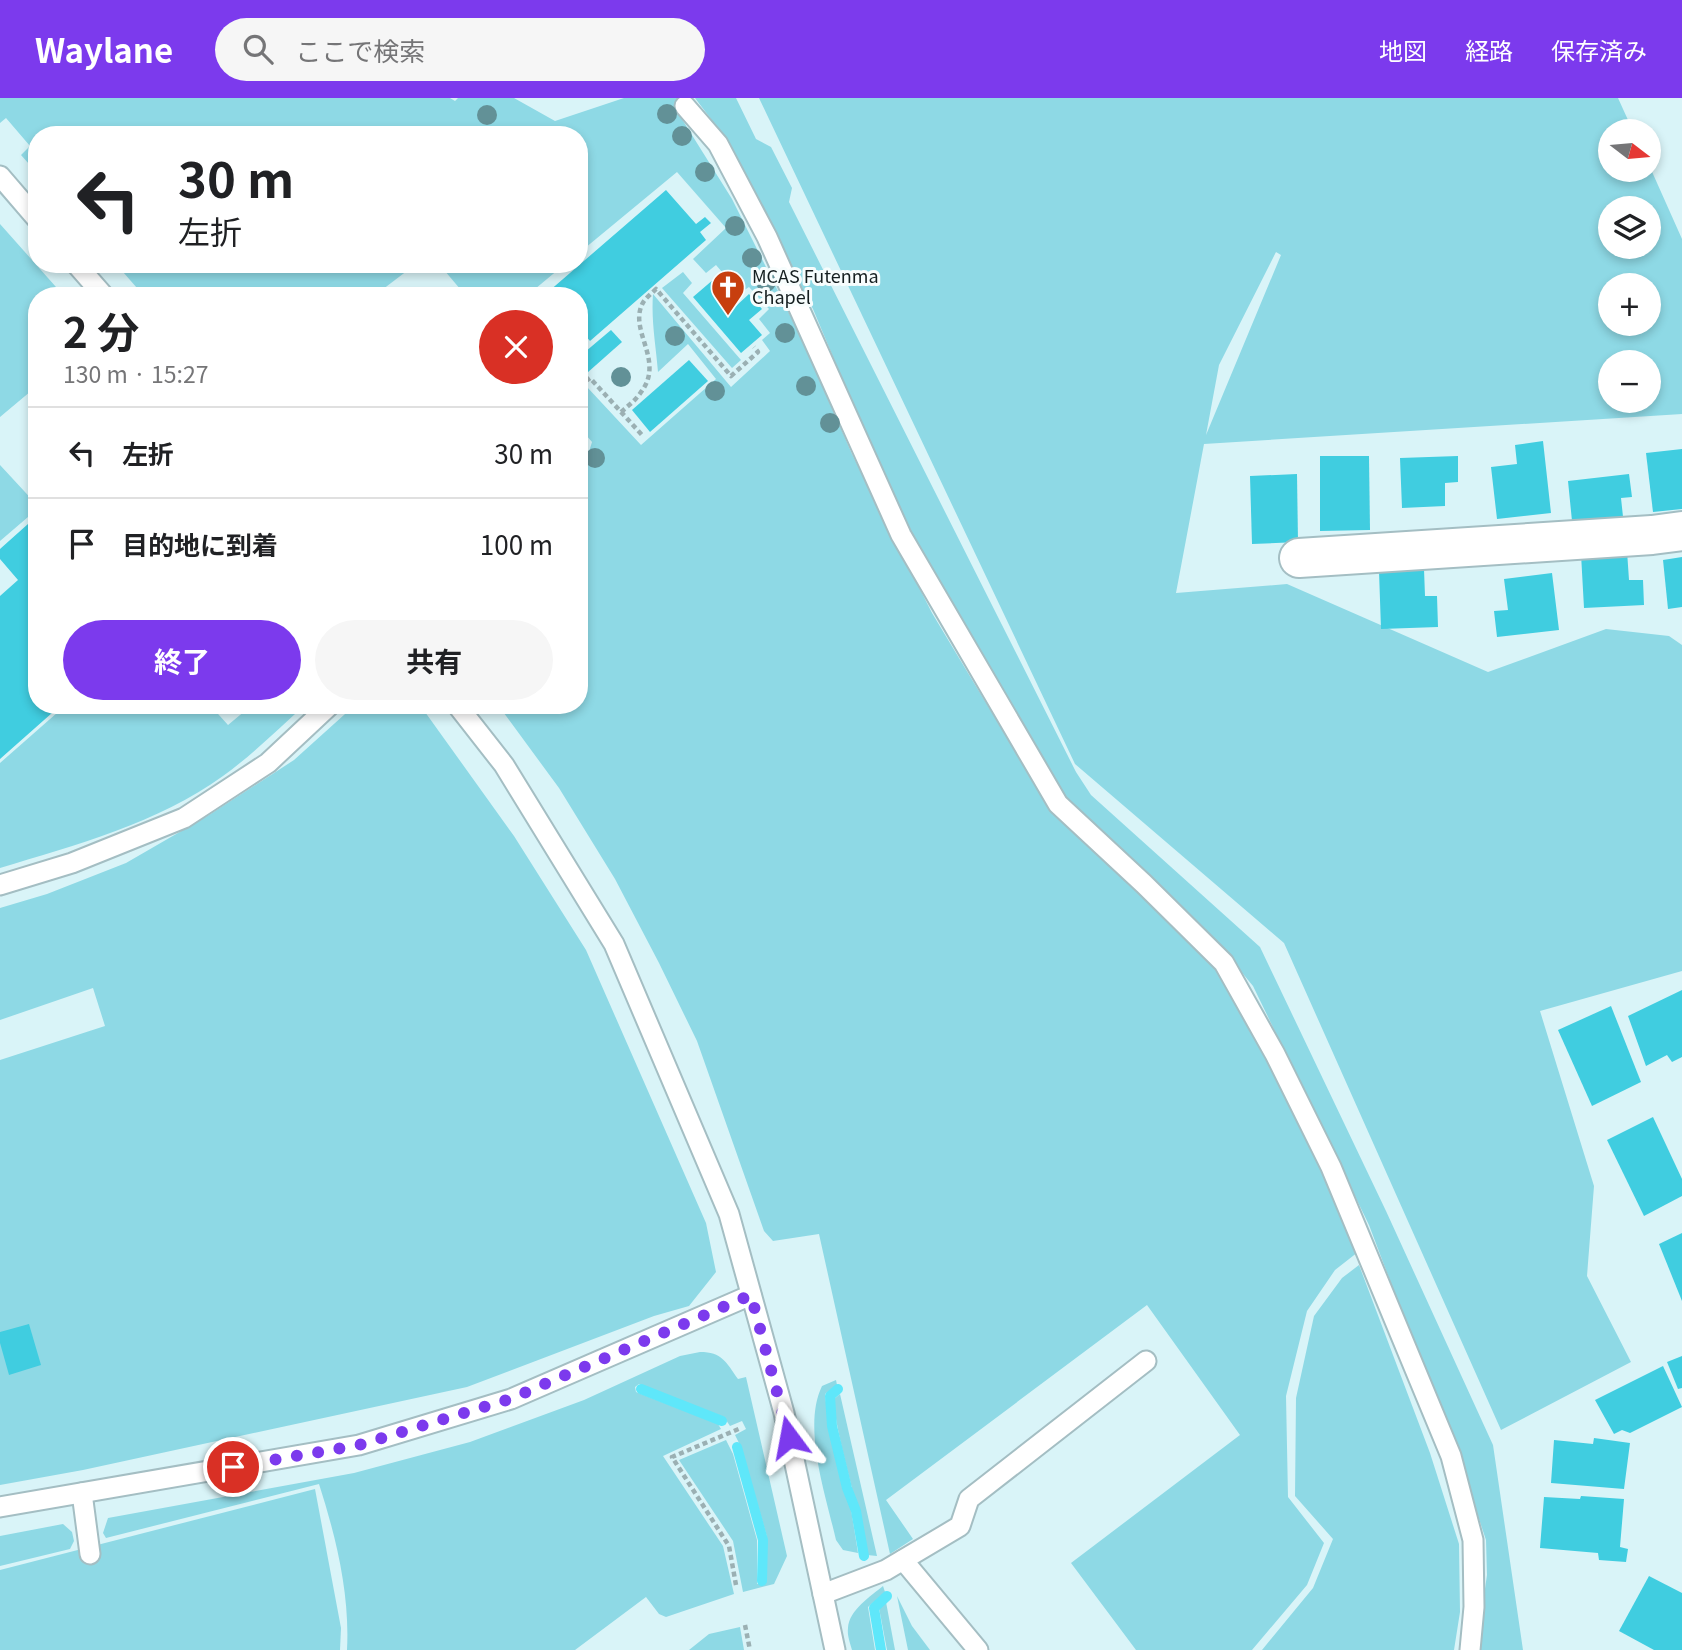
<!DOCTYPE html>
<html lang="ja">
<head>
<meta charset="utf-8">
<style>
	body { margin:0; font-family:Georgia,"Noto Sans JP",serif; background:#f6f6f6; color:#202124; height:100vh; display:flex; flex-direction:column; font-size:26px; white-space:nowrap }
	* { box-sizing:border-box; margin:0 }
	p { font-size:23px; color:#757577 }
	.icon { flex:none; width:38px; height:38px; fill:none; stroke:currentColor; stroke-width:2; stroke-linecap:round; stroke-linejoin:round }
	.map { position:relative; flex:1; overflow:hidden }
	.panel { position:absolute; left:28px; top:189px; width:560px; height:427px; display:flex; flex-direction:column; background:#fff; border-radius:28px; box-shadow:0 4px 10px #0003 }
	.panel>* { flex:none }
	.hud { position:absolute; left:28px; top:28px; width:560px; height:147px; border-radius:28px; box-shadow:0 4px 10px #0003; background:#fff; color:#202124; overflow:hidden }
	.needle { width:46px; rotate:106deg }
	.fabs { position:absolute; left:1598px; top:21px; display:grid; gap:14px }
	.fabs a { display:grid; place-items:center; width:63px; height:63px; border-radius:50%; background:#fff; box-shadow:0 4px 10px #0003; font-size:35px }
	.pin { position:absolute; display:grid; place-items:center; width:60px; height:60px; color:#fff; margin:-30px; border:4px solid #fff; border-radius:50%; box-shadow:0 2px 7px #0007 }
	.me { position:absolute; width:77px; margin:-38px; rotate:347deg; stroke-linejoin:round; filter:drop-shadow(0 0 5px #0008) }
	.turn { display:flex; align-items:center; gap:24px; height:147px; padding:0 35px; font-size:32px }
	.turn .icon { width:91px; height:91px; stroke-width:2.5 }
	.turn b { display:block; font-size:49px; line-height:60px }
	.round { display:grid; place-items:center; flex:none; width:74px; height:74px; border-radius:37px; background:#f6f6f6 }
	.head { display:flex; align-items:center; justify-content:space-between; height:119px; padding:0 35px }
	h1 { font-size:42px; font-weight:700; line-height:52px }
	.cta { display:flex; gap:14px; margin-top:auto; padding:14px 35px }
	.cta a { flex:1; height:80px; border-radius:42px; background:#7c3aed; color:#fff; font-size:28px; font-weight:700; line-height:80px; text-align:center }
	.cta a+a { background:#f6f6f6; color:#202124 }
	ul { padding:0; list-style:none }
	li { display:flex; align-items:center; gap:21px; height:91px; padding:0 35px; border-top:2px solid #e0e0e0 }
	li div { flex:1 }
	li b { display:block; font-size:26px }
	li em { font-style:normal }
	header { display:flex; align-items:center; gap:42px; box-sizing:border-box; height:98px; padding:0 35px; background:#7c3aed; color:#fff }
	header strong { font-size:33px }
	nav { display:flex; gap:38px; margin-inline-start:auto; font-size:24px }
	.search { width:490px; height:63px; background:#f6f6f6; display:flex; align-items:center; gap:18px; box-sizing:border-box; padding:0 24px; border-radius:38px; color:#757577; font-size:26px }
	.map>svg:first-child { display:block }
	.green { fill:#8ed9e5; fill-rule:evenodd }
	.lines { fill:none; stroke-linecap:round; stroke-linejoin:round }
	.stream { stroke:#5fe7fa; stroke-width:10 }
	.building { fill:#40cde0 }
	.lane-casing { stroke:#a4bec3; stroke-width:23 }
	.street-casing { stroke:#a4bec3; stroke-width:42 }
	.path { stroke:#9bb0b3; stroke-width:4.5; stroke-dasharray:5 3.5; stroke-linecap:butt }
	.lane { stroke:#fff; stroke-width:19 }
	.street { stroke:#fff; stroke-width:38 }
	.tree { fill:#629197 }
	.route { stroke:#7c3aed; stroke-width:12; stroke-dasharray:0 21.6 }
	.labels { text-anchor:middle; stroke-width:6; stroke-linejoin:round; paint-order:stroke }
	.poi-label { font-size:18px; fill:#141e1f; stroke:#f7fdfd; text-anchor:start }
</style>
</head>
<body>
<header>
<strong>Waylane</strong>
<div class="search"><svg class="icon" aria-label="search" viewBox="0 0 24 24"><circle cx="10" cy="10" r="6"/><path d="M15 15l6 6"/></svg>ここで検索</div>
<nav><a>地図</a><a>経路</a><a>保存済み</a></nav>
</header>
<div class="map">
<svg width="1682" height="1552" viewBox="0 0 1682 1552">
	<rect width="100%" height="100%" fill="#d9f4f8"/>
	<!-- green -->
	<g class="green">
		<path d="M0,0H450L455,3L458,0H514L555,23L624,0H687L675,10L732,101L803,243L852,356L932,515L974,585L1052,713L1219,873L1257,934L1358,1154L1335,1172L1307,1213L1286,1298L1288,1399L1324,1445L1307,1487L1252,1552H1136L1071,1465L1240,1337L1147,1207L886,1402L913,1441L890,1456L819,1136L773,1143L764,1133L697,943L659,865L615,781L559,690L498,607H579V386L592,344L579,329V295L587,289L641,347L716,281L688,246L658,274C656,248 651,223 653,196L731,289L770,253L762,242L770,235L759,221L769,211L749,189L740,195L716,167L706,175L693,161L726,130L677,74L579,155V37H37V75L21,57L30,48L6,20L0,25Z"/>
		<path d="M695,0H736L756,41L771,49L792,90L789,104L1076,674L1091,697L1260,849L1386,1113L1493,1347L1523,1552H1476L1487,1477L1486,1442L1471,1397L1369,1127L1253,888C1193,812 1115,753 1050,682L908,438L813,211L717,29Z"/>
		<path d="M759,0H1618L1633,33H1610V72H1648L1649,67L1682,141V316L1204,346L1176,495L1287,486L1488,574L1606,531L1669,538L1682,547V873L1540,913L1594,1088L1587,1178L1631,1264L1501,1332L1284,845L1075,666ZM1610,110H1648V149H1610ZM1276,154L1281,157L1206,337L1219,267ZM1610,187H1648V226H1610ZM1610,264H1648V303H1610Z"/>
		<path d="M0,126L64,198H37V288L0,319Z"/>
		<path d="M116,166H416L374,198H144Z"/>
		<path d="M439,166H565L535,191L540,198H466Z"/>
		<path d="M683,174L692,185L683,195L741,262L732,270L662,190Z"/>
		<path d="M0,367L37,407V428L28,419L0,443Z"/>
		<path d="M66,607H210L228,627L252,607H305C278,631 252,657 223,678C158,725 76,747 0,770V665Z"/>
		<path d="M355,607H420L514,738L586,852L706,1125L716,1174L689,1208L654,1218L467,1289L83,1372L0,1387V962L105,928L93,890L0,922V810L47,796L126,765L209,717L294,662Z"/>
		<path d="M1359,1167L1430,1355L1459,1446L1460,1514L1454,1552H1262L1313,1490L1333,1441L1295,1398L1296,1300L1314,1218L1342,1180Z"/>
		<path d="M700,1254C722,1254 726,1264 738,1281L746,1279L787,1458L774,1486L743,1494L733,1443L679,1362L726,1342L733,1356L757,1442V1486L766,1484L767,1439L741,1349L735,1337L746,1331L742,1323L730,1328L724,1319L639,1286L635,1289L636,1294L718,1326L721,1331L663,1358L723,1448L734,1496L666,1519L659,1516L646,1499L575,1552H347C350,1496 336,1439 319,1386L106,1440L103,1435L108,1420L354,1375L470,1344L584,1302L680,1258Z"/>
		<path d="M836,1282L837,1287L825,1296L829,1329L851,1411L858,1455L843,1452L836,1442C826,1398 802,1329 822,1288Z"/>
		<path d="M840,1296L877,1458L867,1457C858,1404 840,1355 833,1302Z"/>
		<path d="M315,1391L341,1530L340,1552H0V1472Z"/>
		<path d="M63,1426L72,1434L74,1443L70,1451L0,1468V1438Z"/>
		<path d="M883,1488L885,1494L868,1509L875,1552H852C850,1545 847,1537 848,1530C849,1512 871,1498 883,1488Z"/>
		<path d="M897,1498L912,1528L930,1552H908Z"/>
		<path d="M886,1504L895,1552H887L879,1510Z"/>
		<path d="M740,1529L744,1552H689L709,1536Z"/>
	</g>
	<g class="lines">
		<!-- stream -->
		<g class="stream">
			<path d="M641,1291L722,1323"/>
			<path d="M838,1291L830,1298L832,1328L847,1390L856,1413L864,1458"/>
			<path d="M737,1349L763,1442L762,1483"/>
			<path d="M881,1552L874,1510L887,1498"/>
		</g>
	</g>
	<!-- building -->
	<g class="building">
		<path d="M666,92L696,126L705,119L711,125L700,134L706,142L590,243L579,230V198H551L548,194Z"/>
		<path d="M714,181L736,208L749,196L762,211L749,222L762,237L741,255L693,199Z"/>
		<path d="M611,232L622,244L587,275L579,266V259Z"/>
		<path d="M689,262L708,283L650,334L632,312Z"/>
		<path d="M1543,343L1551,415L1497,421L1491,369L1517,366L1515,347Z"/>
		<path d="M1682,351V411L1653,414L1646,355Z"/>
		<path d="M1320,358H1369L1370,432L1320,433Z"/>
		<path d="M1458,358V384L1445,385V408L1402,410L1400,360Z"/>
		<path d="M1297,376L1298,444L1252,446L1250,378Z"/>
		<path d="M1629,376L1632,399L1621,400L1624,428L1573,433L1568,383Z"/>
		<path d="M28,426L37,436V607H61L0,661V498L18,482L0,461V451Z"/>
		<path d="M1627,453L1629,482H1643L1644,507L1584,510L1581,456Z"/>
		<path d="M1682,459V509L1668,511L1663,462Z"/>
		<path d="M1424,471L1425,498H1437L1438,529L1381,531L1379,473Z"/>
		<path d="M1552,475L1559,532L1497,539L1494,513L1508,512L1504,481Z"/>
		<path d="M1682,892V959L1672,964L1667,957L1646,968L1628,918Z"/>
		<path d="M1611,908L1641,984L1592,1008L1558,932Z"/>
		<path d="M1653,1019L1682,1081V1098L1644,1118L1607,1042Z"/>
		<path d="M1682,1135V1203L1659,1146Z"/>
		<path d="M29,1226L41,1267L9,1277L0,1245V1234Z"/>
		<path d="M1682,1258V1290L1678,1291L1667,1264Z"/>
		<path d="M1663,1268L1682,1309L1630,1335L1622,1332L1614,1336L1595,1302Z"/>
		<path d="M1594,1340L1630,1345L1624,1391L1551,1385L1554,1342L1593,1346Z"/>
		<path d="M1581,1398L1624,1401L1620,1449L1628,1451L1626,1464L1599,1462L1598,1455L1540,1450L1544,1399L1580,1401Z"/>
		<path d="M1649,1478L1682,1495V1552H1654L1619,1533Z"/>
	</g>
	<g class="lines">
		<!-- lane casing -->
		<g class="lane-casing">
			<g id="lane">
				<path d="M685,8L718,46L767,139L901,437L1058,706L1144,786L1224,865L1275,956L1331,1069L1451,1358L1473,1442L1474,1509L1470,1552"/>
				<path d="M0,78L37,121"/>
				<path d="M76,166L104,198"/>
				<path d="M457,607L504,667L614,846L729,1116L784,1315L835,1552"/>
				<path d="M0,787L72,765L184,720L268,665L330,607"/>
				<path d="M82,1395L90,1456"/>
				<path d="M0,1409L359,1347L511,1301L751,1197"/>
				<path d="M903,1462L978,1552"/>
				<path d="M823,1496L886,1472L960,1428L969,1401L1146,1263"/>
			</g>
		</g>
		<!-- street casing -->
		<g class="street-casing">
			<path id="street" d="M1299,460L1652,437L1682,433"/>
		</g>
		<!-- path -->
		<g class="path">
			<path d="M579,288L590,280L643,338"/>
			<path d="M621,314C628,308 636,302 641,294C666,262 626,231 644,203C647,199 652,195 656,191L731,278L758,254L754,249"/>
			<path d="M736,1487L729,1448L672,1359L741,1330"/>
			<path d="M745,1527L750,1552"/>
		</g>
		<!-- lane -->
		<use href="#lane" class="lane"/>
		<!-- street -->
		<use href="#street" class="street"/>
	</g>
	<!-- trees -->
	<g class="tree">
		<circle cx="667" cy="16" r="10"/>
		<circle cx="487" cy="17" r="10"/>
		<circle cx="682" cy="38" r="10"/>
		<circle cx="705" cy="74" r="10"/>
		<circle cx="735" cy="128" r="10"/>
		<circle cx="752" cy="160" r="10"/>
		<circle cx="766" cy="184" r="10"/>
		<circle cx="785" cy="235" r="10"/>
		<circle cx="675" cy="238" r="10"/>
		<circle cx="621" cy="279" r="10"/>
		<circle cx="806" cy="288" r="10"/>
		<circle cx="715" cy="293" r="10"/>
		<circle cx="830" cy="325" r="10"/>
		<circle cx="595" cy="360" r="10"/>
	</g>
	<g class="lines">
		<!-- route -->
		<path class="route" d="M233,1369L359,1347L510,1301L751,1197L789,1339"/>
	</g>
	<!-- icons -->
	<defs>
		<g id="church-pin" transform="scale(1.75)"><path d="M0 17L-7.5 6A9.5 9.5 0 1 1 7.5 6Z" fill="#c73f0e" stroke="#f7fdfd"/><path d="M-1.2-6h2.4v3.5h3.3v2.4h-3.3V6h-2.4V-.1h-3.3v-2.4h3.3Z" fill="#fff"/></g>
	</defs>
	<g fill-rule="evenodd">
		<use href="#church-pin" x="728" y="189"/>
	</g>
	<g class="labels">
		<!-- poi labels -->
		<g class="poi-label">
			<text x="752" y="185">MCAS Futenma<tspan x="752" dy="21">Chapel</tspan></text>
		</g>
	</g>
</svg>
<div class="fabs">
<a><svg class="needle" viewBox="-14 -14 28 28"><path d="M0-13l5 13h-10z" fill="#e53935"/><path d="M0 13l5-13h-10z" fill="#757577"/></svg></a>
<a><svg class="icon" aria-label="layers" viewBox="0 0 24 24"><path d="M12 4l9 5-9 5-9-5zM3 14l9 5 9-5"/></svg></a>
<a>+</a>
<a>−</a>
</div>
<div class="pin" style="left:233px;top:1369px;background:#d93025"><svg class="icon" aria-label="arrive" viewBox="0 0 24 24"><path d="M6 21V4h12l-3 4 3 4H6"/></svg></div>
<svg class="me" style="left:789px;top:1339px" viewBox="-20 -20 40 40"><path d="M0-17L14 15 0 8-14 15z" fill="#7c3aed" stroke="#fff" stroke-width="4"/></svg>
<div class="hud">
<div class="turn"><svg class="icon" aria-label="left" viewBox="0 0 24 24"><path d="M17 20v-9H6M10 6l-5 5 5 5"/></svg><div><b>30 m</b>左折</div></div>
</div>
<section class="panel">
<div class="head"><div><h1>2 分</h1><p>130 m · 15:27</p></div><a class="round" style="background:#d93025;color:#fff"><svg class="icon" aria-label="close" viewBox="0 0 24 24"><path d="M6 6l12 12M18 6L6 18"/></svg></a></div>
<ul>
<li><svg class="icon" aria-label="left" viewBox="0 0 24 24"><path d="M17 20v-9H6M10 6l-5 5 5 5"/></svg><div><b>左折</b></div><em>30 m</em></li>
<li><svg class="icon" aria-label="arrive" viewBox="0 0 24 24"><path d="M6 21V4h12l-3 4 3 4H6"/></svg><div><b>目的地に到着</b></div><em>100 m</em></li>
</ul>
<div class="cta"><a>終了</a><a>共有</a></div>
</section>
</div>
</body>
</html>
